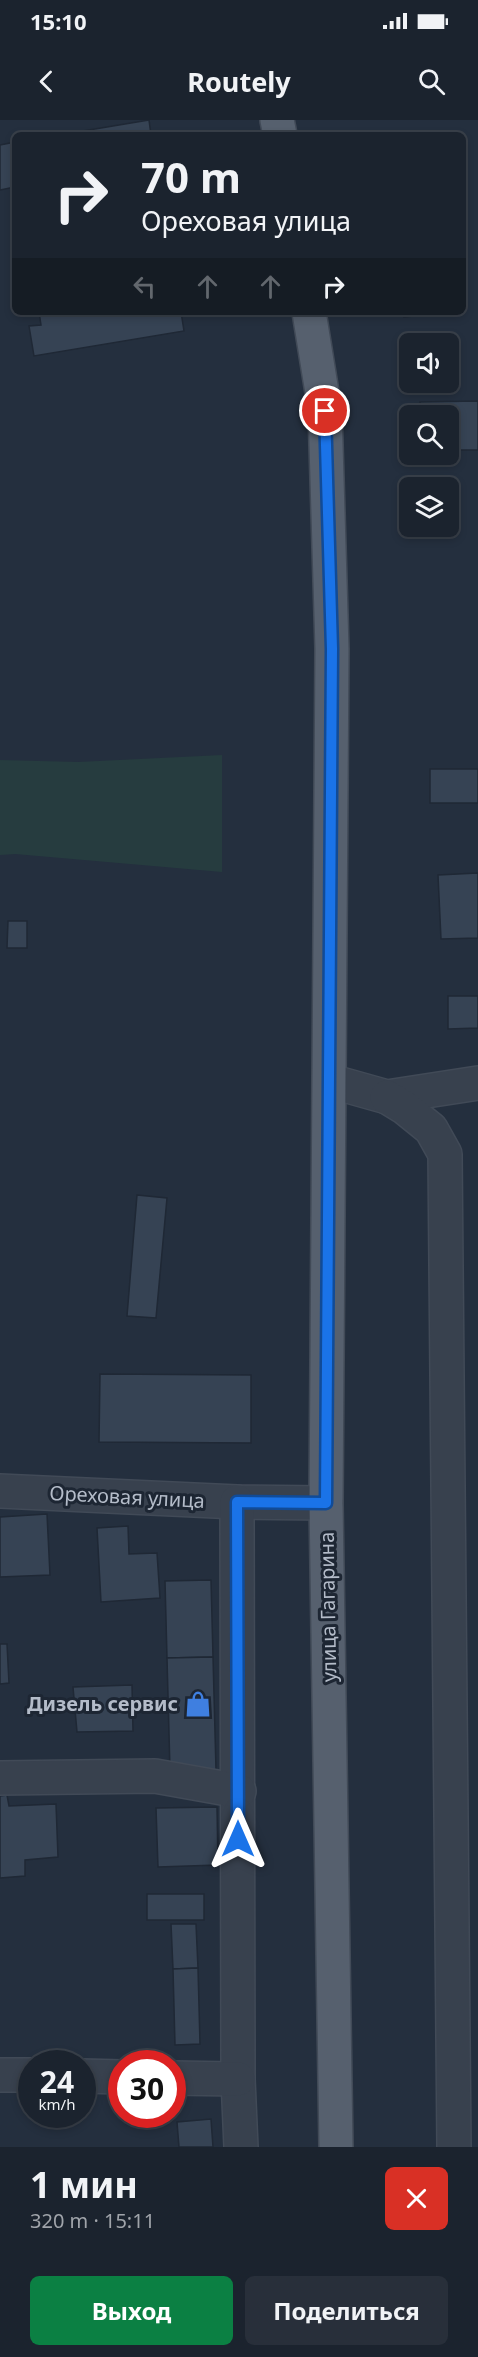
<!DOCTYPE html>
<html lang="ru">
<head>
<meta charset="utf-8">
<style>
	body { margin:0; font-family:"Noto Sans",sans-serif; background:#282f3a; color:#f1f3f6; height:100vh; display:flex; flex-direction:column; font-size:22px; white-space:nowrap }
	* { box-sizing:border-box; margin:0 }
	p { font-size:20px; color:#a0a4aa }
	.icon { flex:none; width:33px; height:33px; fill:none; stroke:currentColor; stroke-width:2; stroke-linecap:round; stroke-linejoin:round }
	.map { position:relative; height:2027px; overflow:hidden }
	.drawer { display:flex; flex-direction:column; background:#1b232e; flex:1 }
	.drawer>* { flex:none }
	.top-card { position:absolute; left:12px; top:12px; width:454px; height:183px; border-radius:9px; box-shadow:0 3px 9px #0003,0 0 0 2px #39404a; background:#1b232e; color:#f1f3f6; overflow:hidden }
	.buttons { position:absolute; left:399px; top:213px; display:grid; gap:12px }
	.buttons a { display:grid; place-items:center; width:60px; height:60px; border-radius:9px; background:#1b232e; box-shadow:0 3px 9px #0003,0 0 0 2px #39404a; font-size:30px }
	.speed { position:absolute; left:18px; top:1930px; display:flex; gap:12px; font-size:30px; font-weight:700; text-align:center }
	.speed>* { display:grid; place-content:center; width:78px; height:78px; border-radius:50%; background:#1b232e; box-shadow:0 3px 9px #0003,0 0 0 2px #39404a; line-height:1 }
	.speed small { font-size:15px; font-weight:400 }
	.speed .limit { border:9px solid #d22; background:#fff; color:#111 }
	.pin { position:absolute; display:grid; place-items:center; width:51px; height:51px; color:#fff; margin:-26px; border:3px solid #fff; border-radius:50%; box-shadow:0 2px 6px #0007 }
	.me { position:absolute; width:66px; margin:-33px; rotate:0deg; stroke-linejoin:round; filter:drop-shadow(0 0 4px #0008) }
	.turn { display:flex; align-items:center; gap:21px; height:126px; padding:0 30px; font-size:27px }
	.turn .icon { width:78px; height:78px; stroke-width:2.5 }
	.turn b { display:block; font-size:42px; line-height:51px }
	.lanes { display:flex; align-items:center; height:57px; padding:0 30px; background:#0003; justify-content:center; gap:30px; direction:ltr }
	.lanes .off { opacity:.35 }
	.round { display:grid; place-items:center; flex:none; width:63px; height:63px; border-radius:9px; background:#282f3a }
	.headline { display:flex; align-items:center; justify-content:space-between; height:102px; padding:0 30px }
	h1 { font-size:36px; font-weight:700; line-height:45px }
	.button { display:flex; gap:12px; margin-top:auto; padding:12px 30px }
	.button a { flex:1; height:69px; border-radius:9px; background:#0b8043; color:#fff; font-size:24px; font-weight:700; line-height:69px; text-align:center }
	.button a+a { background:#282f3a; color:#f1f3f6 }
	.status { display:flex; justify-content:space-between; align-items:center; height:42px; padding:0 30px; background:#1b232e; direction:ltr }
	.status svg { height:16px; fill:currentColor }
	header { display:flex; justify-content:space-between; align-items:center; height:78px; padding:0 30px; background:#1b232e; font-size:27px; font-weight:700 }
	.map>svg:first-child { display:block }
	.green { fill:#263c3f }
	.building { fill:#364354; stroke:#1f2835; stroke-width:1.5 }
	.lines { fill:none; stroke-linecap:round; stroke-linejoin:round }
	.minor-casing { stroke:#414a57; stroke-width:36 }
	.major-casing { stroke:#414a57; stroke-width:36 }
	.minor { stroke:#38414e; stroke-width:33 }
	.major { stroke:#56606e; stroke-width:33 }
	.route-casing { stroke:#114b97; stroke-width:15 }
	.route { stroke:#1a73e8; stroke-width:10 }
	.labels { text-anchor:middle; stroke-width:6; stroke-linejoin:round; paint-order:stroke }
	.street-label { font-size:20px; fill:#b4bcc9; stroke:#1d2633 }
	.poi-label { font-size:20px; font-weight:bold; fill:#b4bcc9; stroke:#1d2633; text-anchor:end }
</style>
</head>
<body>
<div class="status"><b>15:10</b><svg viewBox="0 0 49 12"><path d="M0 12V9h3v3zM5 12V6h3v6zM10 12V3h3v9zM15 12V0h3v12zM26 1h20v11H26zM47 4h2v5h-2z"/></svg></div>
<header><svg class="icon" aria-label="back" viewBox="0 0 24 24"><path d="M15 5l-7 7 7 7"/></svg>Routely<svg class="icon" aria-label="search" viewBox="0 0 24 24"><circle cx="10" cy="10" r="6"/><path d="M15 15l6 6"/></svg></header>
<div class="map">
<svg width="478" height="2027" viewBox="0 0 478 2027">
	<rect width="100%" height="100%" fill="#242f3e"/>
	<!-- green -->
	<path class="green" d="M222,635V752L15,734L0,735V640L78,642Z"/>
	<!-- building -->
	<g class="building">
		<path d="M149,0L151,15H59Z"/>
		<path d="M15,22V67L0,70V25Z"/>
		<path d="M39,192H181L184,211L34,236L29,206L41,205Z"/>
		<path d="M404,192H455L404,197Z"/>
		<path d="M478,281V330H448V296H421L420,282Z"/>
		<rect x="430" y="649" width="48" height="34"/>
		<path d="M478,753V818L441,819L438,755Z"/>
		<path d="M8,801H27V828H7Z"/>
		<path d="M448,876H478V908L448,909Z"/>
		<path d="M137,1075L167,1078L156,1198L127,1196Z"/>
		<path d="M100,1254L251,1255V1323L99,1322Z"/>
		<path d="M47,1394L50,1455L0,1457V1397Z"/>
		<path d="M128,1406L129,1434L157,1433L160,1478L101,1482L97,1408Z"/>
		<path d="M211,1460L213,1537L167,1538L165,1461Z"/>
		<path d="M0,1524H7L9,1563L0,1564Z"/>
		<path d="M213,1537L216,1650L170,1651L167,1538Z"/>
		<path d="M132,1565L133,1611L77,1612L73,1567Z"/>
		<path d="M7,1675L9,1686L56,1684L58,1737L25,1740V1756L0,1758V1676Z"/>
		<path d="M217,1687L218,1745L158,1747L156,1688Z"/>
		<rect x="147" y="1774" width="57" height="26"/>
		<path d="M171,1804H196L198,1848L173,1849Z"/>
		<path d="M198,1848L200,1924L175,1925L173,1849Z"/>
		<path d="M211,1999L213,2027H179L177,2002Z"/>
	</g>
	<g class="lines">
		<!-- minor casing -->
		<g class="minor-casing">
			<g id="minor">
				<path d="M330,961L387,977L478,963"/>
				<path d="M387,977L405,988L431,1009L445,1034L454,2027"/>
				<path d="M0,1371L237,1382L326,1383"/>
				<path d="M237,1382L238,1959L241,2027"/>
				<path d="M0,1658L155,1656L239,1671"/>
				<path d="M0,1955H32"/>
				<path d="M82,1956L122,1957"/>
				<path d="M172,1958L238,1959"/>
			</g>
		</g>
		<!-- major casing -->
		<g class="major-casing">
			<g id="major">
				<path d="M277,0L280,15"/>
				<path d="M309,192L325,291L332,529L326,1383L336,2027"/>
			</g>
		</g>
		<!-- minor -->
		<use href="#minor" class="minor"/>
		<!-- major -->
		<use href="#major" class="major"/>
	</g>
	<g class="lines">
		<!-- route casing -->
		<g class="route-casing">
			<path id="route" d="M238,1719L237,1382L326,1383L332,529L325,291"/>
		</g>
		<!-- route -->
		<use href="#route" class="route"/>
	</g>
	<!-- icons -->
	<defs>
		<g id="shop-bare" transform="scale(2.07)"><path d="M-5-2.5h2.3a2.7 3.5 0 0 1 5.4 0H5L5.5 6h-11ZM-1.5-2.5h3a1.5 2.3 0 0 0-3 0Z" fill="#3f7fe0" stroke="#1d2633" stroke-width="2.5" paint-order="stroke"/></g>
	</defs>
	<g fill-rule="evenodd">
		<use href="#shop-bare" x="198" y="1584"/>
	</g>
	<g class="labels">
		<!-- street labels -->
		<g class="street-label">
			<text transform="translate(127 1377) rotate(3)" y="7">Ореховая улица</text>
			<text transform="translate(328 1487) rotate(-91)" y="7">улица Гагарина</text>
		</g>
		<!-- poi labels -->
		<g class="poi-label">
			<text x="178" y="1591">Дизель сервис</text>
		</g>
	</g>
</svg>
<div class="buttons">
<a><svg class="icon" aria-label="sound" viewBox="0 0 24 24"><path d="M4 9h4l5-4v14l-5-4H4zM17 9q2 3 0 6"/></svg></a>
<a><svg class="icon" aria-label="search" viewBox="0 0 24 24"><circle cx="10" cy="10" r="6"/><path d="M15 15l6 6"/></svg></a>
<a><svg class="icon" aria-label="layers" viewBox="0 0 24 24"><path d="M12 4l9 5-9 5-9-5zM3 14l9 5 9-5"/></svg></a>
</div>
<div class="speed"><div>24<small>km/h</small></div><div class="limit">30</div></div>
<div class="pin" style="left:325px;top:291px;background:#d93025"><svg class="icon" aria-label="arrive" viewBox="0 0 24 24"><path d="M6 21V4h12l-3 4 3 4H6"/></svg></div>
<svg class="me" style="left:238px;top:1719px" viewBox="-20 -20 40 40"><path d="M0-17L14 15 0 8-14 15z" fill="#1a73e8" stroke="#fff" stroke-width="4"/></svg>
<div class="top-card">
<div class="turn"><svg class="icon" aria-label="right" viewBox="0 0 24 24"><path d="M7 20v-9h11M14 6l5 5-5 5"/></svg><div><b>70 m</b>Ореховая улица</div></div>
<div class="lanes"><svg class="icon off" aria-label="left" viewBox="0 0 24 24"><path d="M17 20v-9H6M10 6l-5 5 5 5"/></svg><svg class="icon off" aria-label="ahead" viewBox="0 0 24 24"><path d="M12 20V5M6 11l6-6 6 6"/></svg><svg class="icon off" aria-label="ahead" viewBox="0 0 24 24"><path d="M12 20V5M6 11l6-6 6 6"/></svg><svg class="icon" aria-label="right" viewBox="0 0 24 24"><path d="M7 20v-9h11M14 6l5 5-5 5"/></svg></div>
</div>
</div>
<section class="drawer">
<div class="headline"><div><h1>1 мин</h1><p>320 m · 15:11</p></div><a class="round" style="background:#d93025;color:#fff"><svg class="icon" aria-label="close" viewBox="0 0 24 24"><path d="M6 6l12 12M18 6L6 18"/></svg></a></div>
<div class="button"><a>Выход</a><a>Поделиться</a></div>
</section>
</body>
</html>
